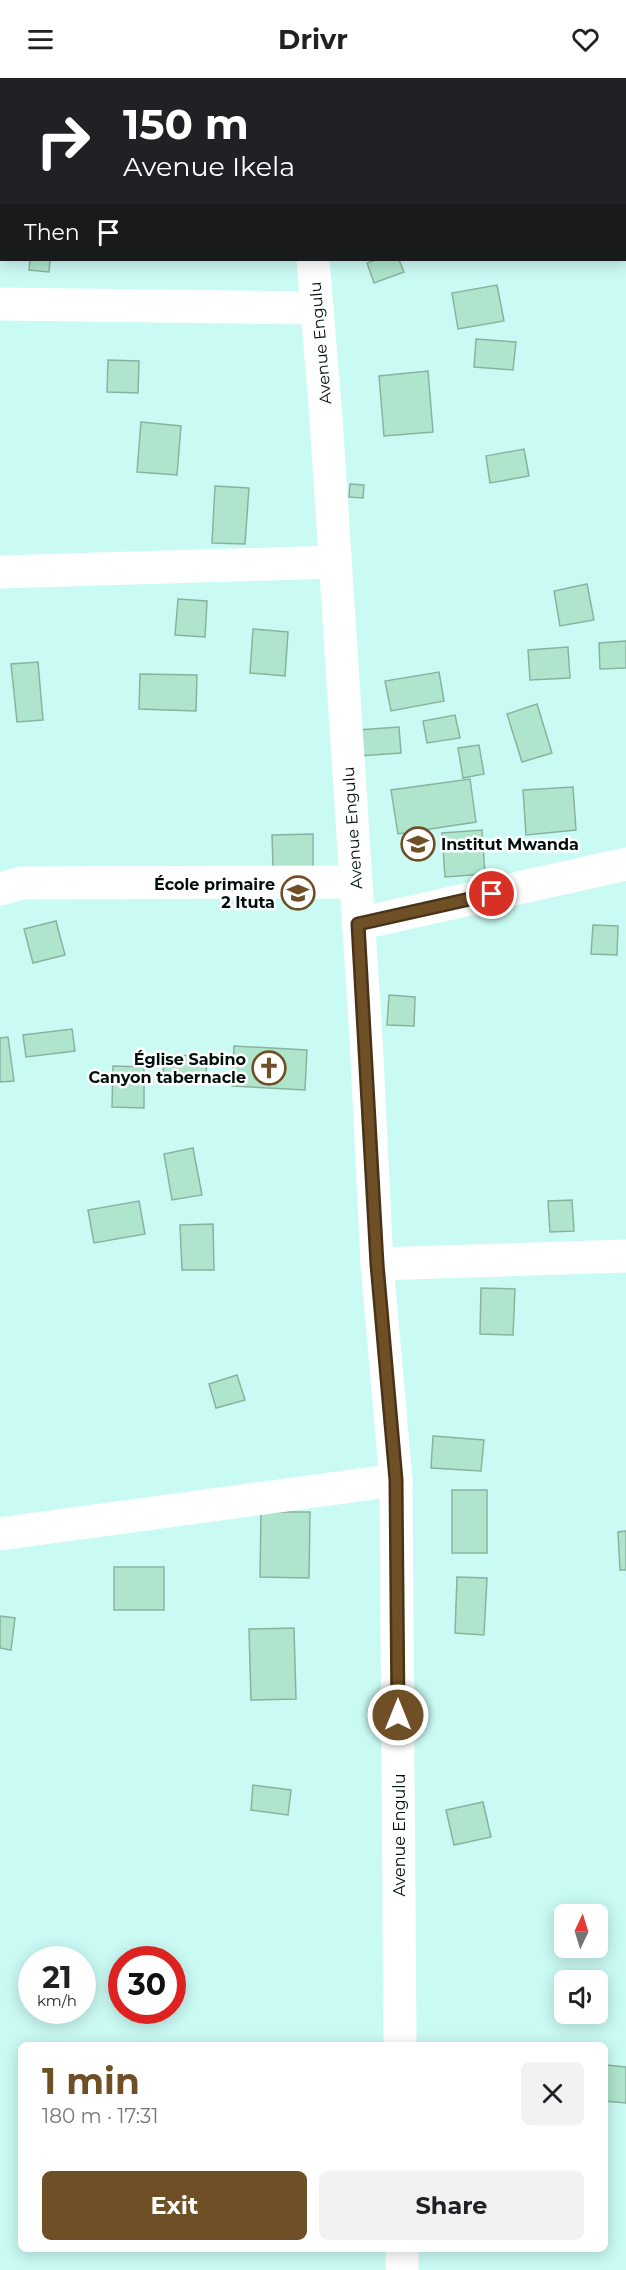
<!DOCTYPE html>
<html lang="en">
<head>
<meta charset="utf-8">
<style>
	body { margin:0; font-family:Montserrat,sans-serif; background:#f2f2f2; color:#202124; height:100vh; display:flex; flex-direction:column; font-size:22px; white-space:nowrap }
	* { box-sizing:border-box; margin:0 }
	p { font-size:20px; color:#757577 }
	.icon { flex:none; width:33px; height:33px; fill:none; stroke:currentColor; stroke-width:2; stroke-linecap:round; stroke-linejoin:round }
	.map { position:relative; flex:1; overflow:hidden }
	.side { position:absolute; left:18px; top:1964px; width:590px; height:210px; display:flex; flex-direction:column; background:#fff; border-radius:9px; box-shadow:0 3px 15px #0003 }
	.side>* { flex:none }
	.banner { position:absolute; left:0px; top:0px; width:627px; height:183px; box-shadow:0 3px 15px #0003; background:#202124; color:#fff; overflow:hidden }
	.needle { width:39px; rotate:4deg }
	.controls { position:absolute; left:554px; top:1826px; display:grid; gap:12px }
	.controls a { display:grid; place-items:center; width:54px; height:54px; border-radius:9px; background:#fff; box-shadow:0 3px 15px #0003; font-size:30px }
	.speed { position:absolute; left:18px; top:1868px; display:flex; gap:12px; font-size:30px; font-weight:700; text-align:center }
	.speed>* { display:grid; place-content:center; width:78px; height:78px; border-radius:50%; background:#fff; box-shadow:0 3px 15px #0003; line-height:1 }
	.speed small { font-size:15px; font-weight:400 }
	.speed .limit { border:9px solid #d22; background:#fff; color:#111 }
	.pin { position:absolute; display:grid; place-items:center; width:51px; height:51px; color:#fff; margin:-26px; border:3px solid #fff; border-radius:50%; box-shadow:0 2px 6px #0007 }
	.me { position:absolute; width:66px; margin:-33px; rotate:0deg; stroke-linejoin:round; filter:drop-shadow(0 0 4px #0008) }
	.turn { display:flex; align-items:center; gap:21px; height:126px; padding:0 24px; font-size:27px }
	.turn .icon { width:78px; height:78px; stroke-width:2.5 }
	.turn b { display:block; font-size:42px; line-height:51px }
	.then { display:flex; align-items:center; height:57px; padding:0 24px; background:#0003; gap:12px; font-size:22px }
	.round { display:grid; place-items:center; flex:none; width:63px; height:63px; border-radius:9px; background:#f2f2f2 }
	.headline { display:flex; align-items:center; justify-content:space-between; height:102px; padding:0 24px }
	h1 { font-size:36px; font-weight:700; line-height:45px; color:#6f4f25 }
	.action { display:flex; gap:12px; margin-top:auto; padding:12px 24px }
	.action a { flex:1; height:69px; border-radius:9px; background:#6f4f25; color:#fff; font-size:24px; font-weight:700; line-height:69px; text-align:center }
	.action a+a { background:#f2f2f2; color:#202124 }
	header { display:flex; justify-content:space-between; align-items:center; height:78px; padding:0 24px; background:#fff; font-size:27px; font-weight:700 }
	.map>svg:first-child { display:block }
	.building { fill:#aee5cc; stroke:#8bb2a0; stroke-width:1.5 }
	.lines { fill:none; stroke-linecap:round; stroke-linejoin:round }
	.minor { stroke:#fff; stroke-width:33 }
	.route-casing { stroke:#483318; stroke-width:15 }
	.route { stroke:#6f4f25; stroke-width:10 }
	.labels { text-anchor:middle; stroke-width:5; stroke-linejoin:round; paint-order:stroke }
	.street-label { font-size:16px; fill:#01100f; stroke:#fff }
	.poi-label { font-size:16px; font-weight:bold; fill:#01100f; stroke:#fff; text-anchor:end }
</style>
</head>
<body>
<header><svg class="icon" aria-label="menu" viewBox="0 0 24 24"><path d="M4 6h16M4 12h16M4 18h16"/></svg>Drivr<svg class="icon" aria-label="heart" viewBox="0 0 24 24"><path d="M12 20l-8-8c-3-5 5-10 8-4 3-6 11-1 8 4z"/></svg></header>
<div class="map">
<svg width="626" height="2192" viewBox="0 0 626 2192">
	<rect width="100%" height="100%" fill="#cafaf4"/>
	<!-- building -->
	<g class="building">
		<path d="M30,182H50L49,194L29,192Z"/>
		<path d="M376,182H399L404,194L374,205L367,185Z"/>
		<path d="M497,207L504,243L458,251L452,215Z"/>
		<path d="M476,261L516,264L513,292L474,289Z"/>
		<path d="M108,282L139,283L138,315L107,314Z"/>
		<path d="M428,293L433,354L384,358L379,298Z"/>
		<path d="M141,344L181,348L177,397L137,394Z"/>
		<path d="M524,371L529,398L490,405L486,378Z"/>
		<path d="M350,406L364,407L363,420L349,419Z"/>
		<path d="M215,408L249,410L245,466L212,465Z"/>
		<path d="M587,506L594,542L560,548L554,513Z"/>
		<path d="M178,521L207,523L205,559L175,557Z"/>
		<path d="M253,551L288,554L285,598L250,595Z"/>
		<path d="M626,563V590L600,591L599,565Z"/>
		<path d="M568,569L570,600L530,602L528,572Z"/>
		<path d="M38,584L43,642L17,644L11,586Z"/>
		<path d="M439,594L444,623L391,633L385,603Z"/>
		<path d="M140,596L197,597L196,633L139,631Z"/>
		<path d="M537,626L552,675L522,684L507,636Z"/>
		<path d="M455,637L460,660L427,665L423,643Z"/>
		<path d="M399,649L401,675L359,678L357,652Z"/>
		<path d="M479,667L484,696L463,700L458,670Z"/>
		<path d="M470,701L476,744L398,756L391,712Z"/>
		<path d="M573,709L576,752L526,757L523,712Z"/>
		<path d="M482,752L485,796L445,799L442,755Z"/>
		<path d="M313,756V790H273L272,757Z"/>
		<path d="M56,843L65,877L33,885L24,851Z"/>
		<path d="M593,847L618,848L617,877L591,876Z"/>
		<path d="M389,917L415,919L414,948L387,947Z"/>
		<path d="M72,951L75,973L26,979L23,957Z"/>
		<path d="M8,959L14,1003L0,1004V960Z"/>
		<path d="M234,968L307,972L305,1012L232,1008Z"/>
		<path d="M164,977L207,978L206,1001L163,999Z"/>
		<path d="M113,988L144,989V1030L112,1029Z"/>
		<path d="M193,1070L202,1117L172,1122L164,1076Z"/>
		<path d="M572,1122L574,1153L550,1154L548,1123Z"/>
		<path d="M139,1123L145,1156L94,1165L88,1132Z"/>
		<path d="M213,1146L214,1192H182L180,1147Z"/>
		<path d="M481,1210L515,1211L513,1257L480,1256Z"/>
		<path d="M237,1297L245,1322L216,1330L209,1306Z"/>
		<path d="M433,1358L484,1362L481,1393L431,1390Z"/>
		<rect x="452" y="1412" width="35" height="63"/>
		<path d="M261,1434H310L309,1500L260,1499Z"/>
		<path d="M626,1453V1492H620L618,1454Z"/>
		<rect x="114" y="1489" width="50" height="43"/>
		<path d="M457,1499L487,1500L484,1557L455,1555Z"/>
		<path d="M0,1538L15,1540L11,1572L0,1570Z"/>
		<path d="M294,1550L296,1621L251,1622L249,1551Z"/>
		<path d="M253,1707L291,1712L288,1737L251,1732Z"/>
		<path d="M483,1724L491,1759L454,1767L446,1732Z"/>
		<path d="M606,1987L626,1989V2025L604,2023Z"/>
	</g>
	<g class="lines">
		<!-- minor -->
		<g class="minor">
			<path d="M298,0V2"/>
			<path d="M313,182L326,340L366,959L377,1186L396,1402L400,1966"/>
			<path d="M0,226L317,230"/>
			<path d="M0,494L335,484"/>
			<path d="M0,811L22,805L356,804"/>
			<path d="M358,846L626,786"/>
			<path d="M377,1186L626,1178"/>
			<path d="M0,1456L396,1402"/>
			<path d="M402,2170V2192"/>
		</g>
	</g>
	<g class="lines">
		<!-- route casing -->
		<g class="route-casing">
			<path id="route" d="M398,1637L396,1402L377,1186L358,846L492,816"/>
		</g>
		<!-- route -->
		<use href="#route" class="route"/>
	</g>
	<!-- icons -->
	<defs>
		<g id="school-ring" transform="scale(1.725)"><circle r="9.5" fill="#fff" stroke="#6f4f25" stroke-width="1.5"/><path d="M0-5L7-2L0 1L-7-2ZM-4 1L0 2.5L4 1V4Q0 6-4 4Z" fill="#6f4f25"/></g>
		<g id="church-ring" transform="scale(1.725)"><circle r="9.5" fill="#fff" stroke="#6f4f25" stroke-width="1.5"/><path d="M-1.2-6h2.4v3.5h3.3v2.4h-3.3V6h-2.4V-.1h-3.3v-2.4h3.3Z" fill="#6f4f25"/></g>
	</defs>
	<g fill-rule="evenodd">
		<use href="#school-ring" x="418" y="766"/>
		<use href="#school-ring" x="298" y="815"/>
		<use href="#church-ring" x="269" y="990"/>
	</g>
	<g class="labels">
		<!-- street labels -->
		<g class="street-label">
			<text transform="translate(320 265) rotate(-95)" y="6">Avenue Engulu</text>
			<text transform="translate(352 750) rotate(-94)" y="6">Avenue Engulu</text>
			<text transform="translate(399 1757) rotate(-90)" y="6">Avenue Engulu</text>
		</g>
		<!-- poi labels -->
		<g class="poi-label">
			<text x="441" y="772" text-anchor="start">Institut Mwanda</text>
			<text x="275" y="812">École primaire<tspan x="275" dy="18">2 Ituta</tspan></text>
			<text x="246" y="987">Église Sabino<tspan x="246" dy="18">Canyon tabernacle</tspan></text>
		</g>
	</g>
</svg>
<div class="controls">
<a><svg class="needle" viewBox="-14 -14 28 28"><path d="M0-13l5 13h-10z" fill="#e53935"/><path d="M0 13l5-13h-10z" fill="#757577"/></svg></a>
<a><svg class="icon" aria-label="sound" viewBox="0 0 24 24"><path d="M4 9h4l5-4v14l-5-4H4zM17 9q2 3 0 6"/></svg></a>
</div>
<div class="speed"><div>21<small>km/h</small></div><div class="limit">30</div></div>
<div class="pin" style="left:492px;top:816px;background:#d93025"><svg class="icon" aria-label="arrive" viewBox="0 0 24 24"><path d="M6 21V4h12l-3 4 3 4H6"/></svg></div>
<svg class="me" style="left:398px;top:1637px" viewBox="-20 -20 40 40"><circle r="17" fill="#6f4f25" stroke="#fff" stroke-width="3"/><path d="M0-11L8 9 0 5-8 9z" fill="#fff"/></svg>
<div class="banner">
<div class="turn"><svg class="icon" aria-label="right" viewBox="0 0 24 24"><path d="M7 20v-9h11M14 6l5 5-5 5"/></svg><div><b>150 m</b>Avenue Ikela</div></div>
<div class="then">Then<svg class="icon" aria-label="arrive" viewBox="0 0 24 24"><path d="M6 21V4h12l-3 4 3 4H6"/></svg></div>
</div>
<section class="side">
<div class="headline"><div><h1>1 min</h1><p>180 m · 17:31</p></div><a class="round"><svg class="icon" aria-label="close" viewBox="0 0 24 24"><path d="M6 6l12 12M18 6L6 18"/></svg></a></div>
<div class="action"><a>Exit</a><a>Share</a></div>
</section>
</div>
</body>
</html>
